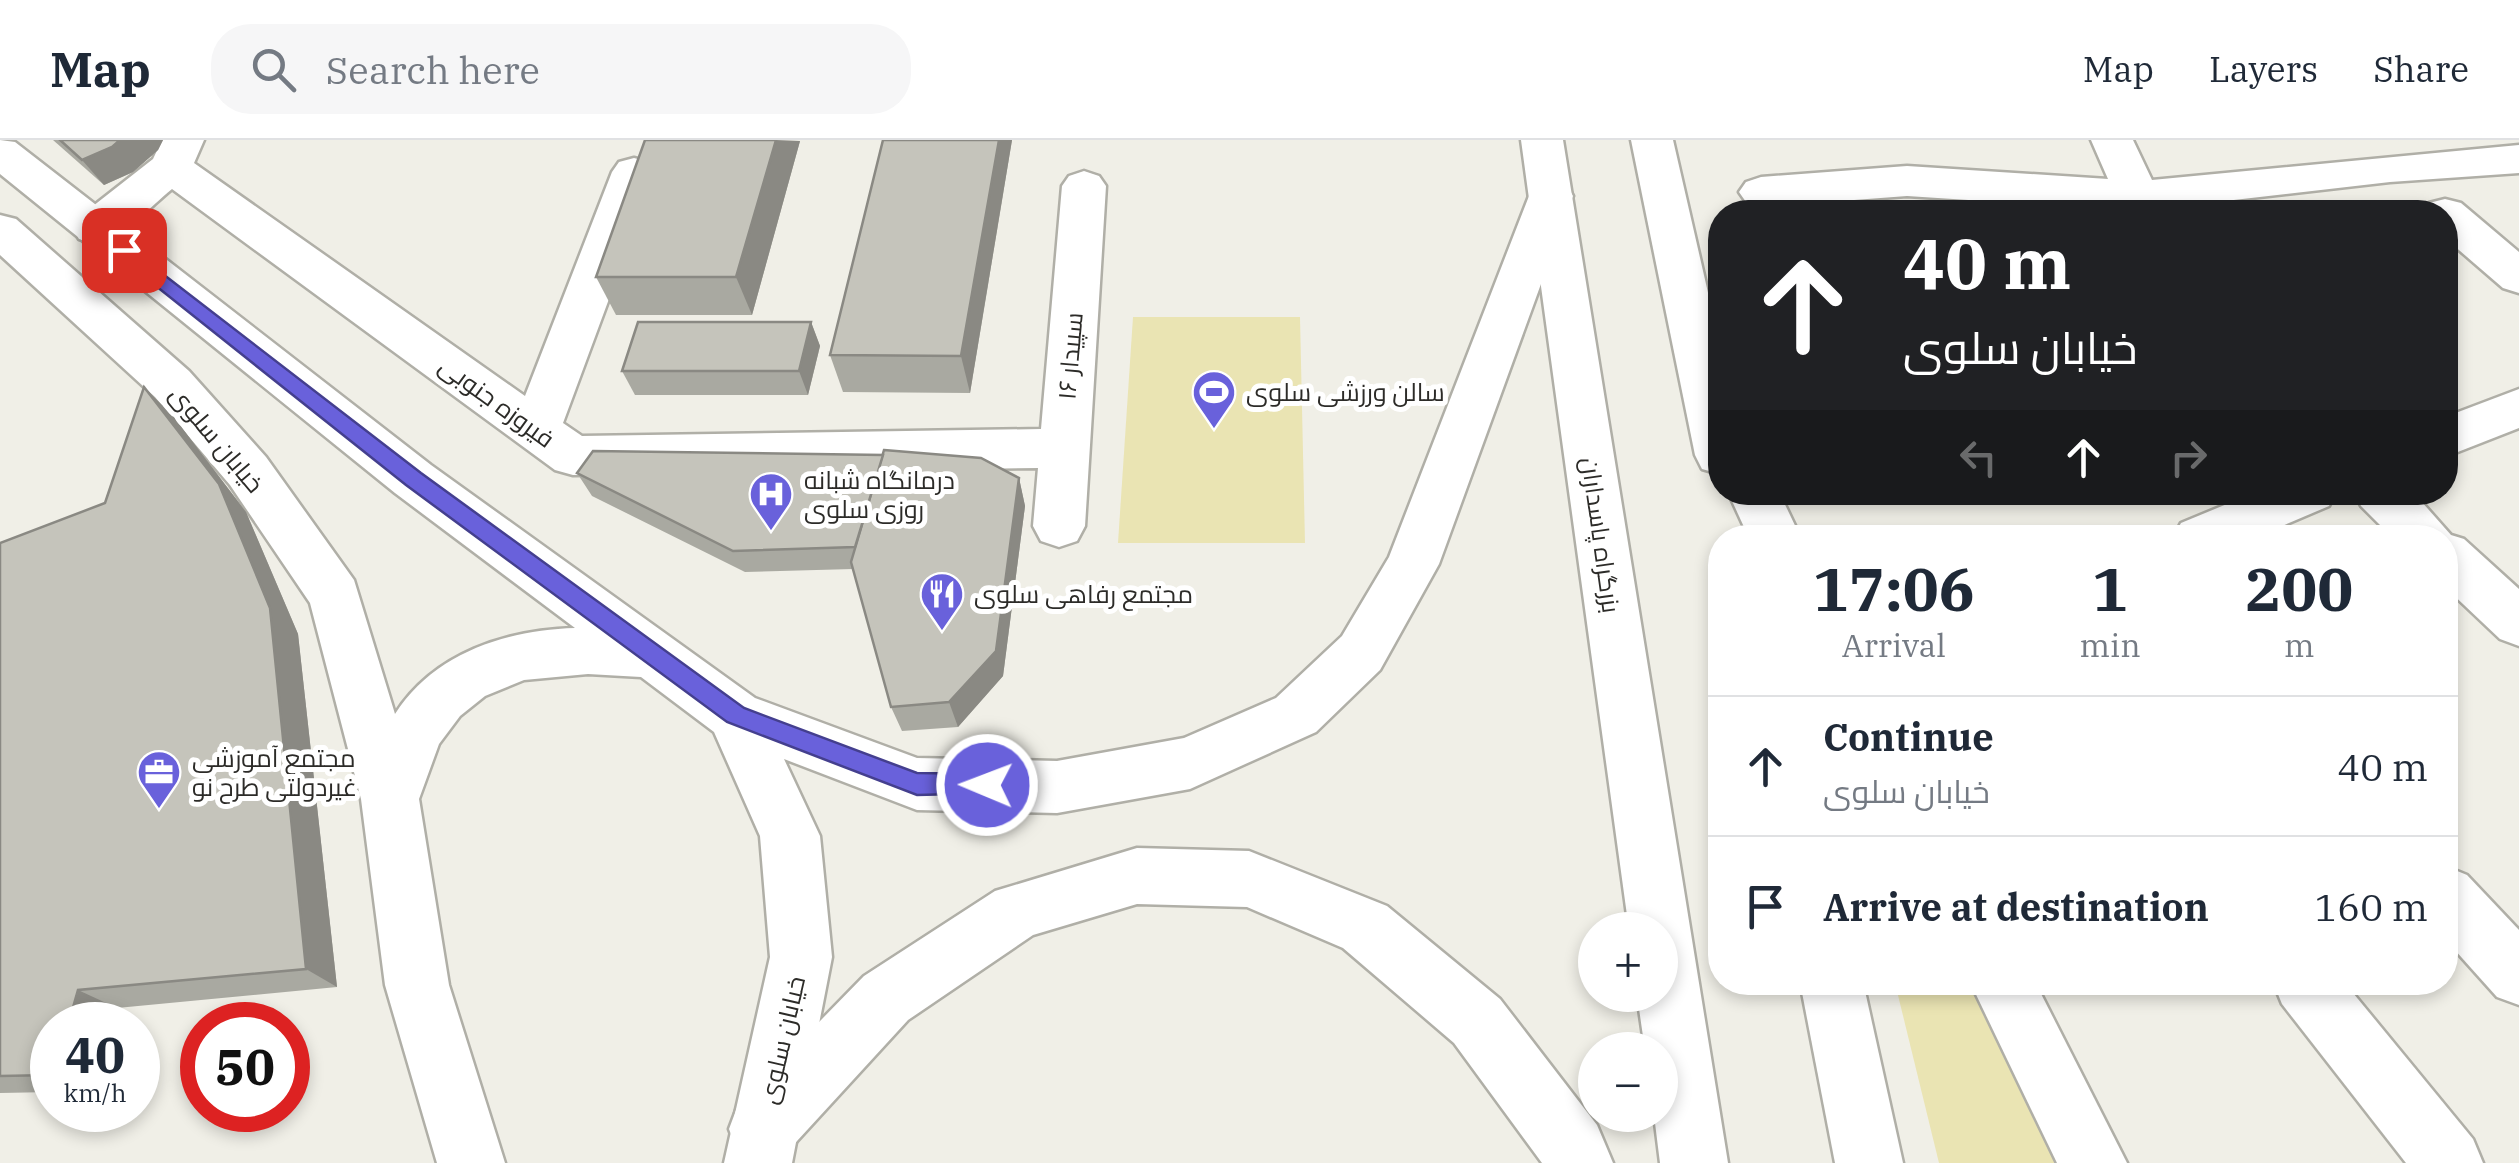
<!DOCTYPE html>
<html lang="en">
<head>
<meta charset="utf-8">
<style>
	body { margin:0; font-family:"IBM Plex Serif",Cairo,serif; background:#f6f6f7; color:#1f2937; height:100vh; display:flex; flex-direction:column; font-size:38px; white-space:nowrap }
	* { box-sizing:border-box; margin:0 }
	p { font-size:32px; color:#747a83 }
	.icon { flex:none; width:55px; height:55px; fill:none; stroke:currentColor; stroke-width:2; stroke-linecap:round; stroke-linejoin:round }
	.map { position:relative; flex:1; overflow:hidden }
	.details { position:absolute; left:1708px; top:385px; width:750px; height:470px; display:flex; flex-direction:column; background:#fff; border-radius:40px; box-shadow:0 5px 15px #0003 }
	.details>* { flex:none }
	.banner { position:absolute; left:1708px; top:60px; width:750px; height:305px; border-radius:40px; box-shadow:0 5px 15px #0003; background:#202124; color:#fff; overflow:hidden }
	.fabs { position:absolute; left:1578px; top:772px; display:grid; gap:20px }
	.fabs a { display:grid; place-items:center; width:100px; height:100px; border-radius:50%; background:#fff; box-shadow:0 5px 15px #0003; font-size:50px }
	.speed { position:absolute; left:30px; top:862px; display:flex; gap:20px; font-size:50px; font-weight:700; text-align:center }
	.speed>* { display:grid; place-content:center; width:130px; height:130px; border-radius:50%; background:#fff; box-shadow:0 5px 15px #0003; line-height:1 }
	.speed small { font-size:25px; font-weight:400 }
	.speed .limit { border:15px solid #d22; background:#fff; color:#111 }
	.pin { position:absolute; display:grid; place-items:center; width:85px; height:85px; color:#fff; margin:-42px; border-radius:20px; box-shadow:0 5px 15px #0006 }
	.me { position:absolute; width:110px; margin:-55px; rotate:271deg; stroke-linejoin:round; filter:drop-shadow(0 0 8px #0008) }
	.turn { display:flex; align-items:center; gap:35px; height:210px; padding:0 30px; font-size:45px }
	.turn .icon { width:130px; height:130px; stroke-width:2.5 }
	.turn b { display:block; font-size:70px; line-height:85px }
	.lanes { display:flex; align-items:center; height:95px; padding:0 30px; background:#0003; justify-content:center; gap:50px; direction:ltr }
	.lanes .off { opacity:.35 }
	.eta { display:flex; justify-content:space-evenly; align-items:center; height:170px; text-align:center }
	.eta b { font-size:60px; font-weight:700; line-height:70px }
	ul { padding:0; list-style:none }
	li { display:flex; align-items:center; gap:30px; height:140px; padding:0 30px; border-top:2px solid #e0e1e3 }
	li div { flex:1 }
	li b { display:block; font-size:38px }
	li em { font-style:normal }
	header { display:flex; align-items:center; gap:60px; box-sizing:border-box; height:140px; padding:0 50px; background:#fff; border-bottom:2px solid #e0e1e3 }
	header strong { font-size:48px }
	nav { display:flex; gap:55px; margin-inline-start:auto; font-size:35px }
	.search { width:700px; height:90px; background:#f6f6f7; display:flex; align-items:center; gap:25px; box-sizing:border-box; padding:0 35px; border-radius:40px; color:#747a83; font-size:38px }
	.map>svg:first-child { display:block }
	.green { fill:#eae4b3 }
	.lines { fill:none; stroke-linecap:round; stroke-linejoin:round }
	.minor-casing { stroke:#b0afa7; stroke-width:5 }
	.major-casing { stroke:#b0afa7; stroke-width:5 }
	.highway-casing { stroke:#b0afa7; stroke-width:5 }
	.minor { fill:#fff; fill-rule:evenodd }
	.major { fill:#fff; fill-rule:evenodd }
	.highway { fill:#fff; fill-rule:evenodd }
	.wall { fill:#a9a9a1 }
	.shaded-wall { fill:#8a8983 }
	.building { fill:#c5c4bb; stroke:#8a8983; stroke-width:2.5 }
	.route { fill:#6961db; stroke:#443f8e; stroke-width:2.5 }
	.labels { text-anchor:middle; stroke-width:10; stroke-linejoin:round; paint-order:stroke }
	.street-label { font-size:25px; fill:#2c2b28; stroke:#fff }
	.poi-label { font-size:25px; fill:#2c2b28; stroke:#fff; text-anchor:start }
</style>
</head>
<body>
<header>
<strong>Map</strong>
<div class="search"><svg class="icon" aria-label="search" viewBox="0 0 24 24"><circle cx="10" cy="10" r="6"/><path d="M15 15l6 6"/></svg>Search here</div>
<nav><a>Map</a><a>Layers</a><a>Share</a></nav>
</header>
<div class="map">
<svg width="2519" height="1023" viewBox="0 0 2519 1023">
	<rect width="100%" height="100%" fill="#f0efe7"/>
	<!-- green -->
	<g class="green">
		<path d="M1133,177H1300L1305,403H1118Z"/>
		<path d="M1895,843H1985L2075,1023H1939Z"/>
	</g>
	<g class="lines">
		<!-- minor casing -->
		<g class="minor-casing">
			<g id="minor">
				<path d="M162,0H204L194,23L525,256L612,32L619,22L634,18L649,22L656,32L563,283L582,296L1041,289L1062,46L1069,36L1084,31L1099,36L1106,46L1085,386L1077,401L1059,407L1041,401L1033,386L1038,328L573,335L555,330L172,49C145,71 115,109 79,99L73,88L79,77L153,19Z"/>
				<path d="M2091,0H2133L2152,40L2519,5V33L2390,42L2138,71L1907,56L1761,67L1746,62L1739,52L1746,42L1761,37L1907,26L2108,39Z"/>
				<path d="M2445,59L2461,63L2519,112V153L2503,148L2445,98V72H2424L2429,63Z"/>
				<path d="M2519,249V288L2445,317V277Z"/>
				<path d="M2256,352H2336L2329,366L2254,398H2173L2181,383Z"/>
				<path d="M2354,352H2413L2451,395L2464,399L2519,449V506L2500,499L2445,447V398H2393L2361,366Z"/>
				<path d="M2445,726L2467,735L2519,790V865L2497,857L2445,799Z"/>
				<path d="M2273,842H2344L2473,999L2483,1023H2406L2282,864Z"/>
			</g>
		</g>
		<!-- major casing -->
		<g class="major-casing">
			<path id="major" d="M0,0L15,2L431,325L755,558L917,618L1057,621L1184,598L1276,558L1342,496L1389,417L1529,56L1535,45L1551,41L1567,45L1573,56L1439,424L1380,530L1316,592L1190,649L1057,673L917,670L784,619L820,696L832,817L792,1023H724L770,817L760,696L714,592L641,537L588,534L524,540L485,556L460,576L439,604L419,659L449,845L505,1023H437L385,845L361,659L310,463L230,345L155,257L0,115V75L16,79L189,231L266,317L354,440L395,574C434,513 506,490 575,488L395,353L0,34Z"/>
		</g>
		<!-- highway casing -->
		<g class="highway-casing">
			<g id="highway">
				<path d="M1521,0H1563L1728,1023H1660L1654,975H1660V910H1645L1637,855H1660V790H1629Z"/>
				<path d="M1631,0H1673L1720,205V334L1702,329L1695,315Z"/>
				<path d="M1728,352H1779L1801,398H1749Z"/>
				<path d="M1137,708L1249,711L1387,766L1500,859L1597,985L1613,1023H1542L1454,903L1343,808L1247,767L1137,764L1033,795L908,880L786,1013L762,1022L738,1013L729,989L738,965L864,836L995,751Z"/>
				<path d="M1800,842H1863L1903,1023H1835Z"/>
				<path d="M1970,842H2035L2127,1023H2057Z"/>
			</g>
		</g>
		<!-- minor -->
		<use href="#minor" class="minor"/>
		<!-- major -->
		<use href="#major" class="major"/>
		<!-- highway -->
		<use href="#highway" class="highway"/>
	</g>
	<!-- wall -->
	<g class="wall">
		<path d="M53,0H163L158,10L133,32L104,45Z"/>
		<path d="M883,0H1012L970,253L843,252L830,215Z"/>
		<path d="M800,1L752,175H616L596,137Z"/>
		<path d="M811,182L820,206L808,255H635L622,231Z"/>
		<path d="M173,276L246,372L298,494L337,847L117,868L52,885V952L0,953V403L105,363Z"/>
		<path d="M577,333L1019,338L1025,366L1003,536L958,587L902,591L891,567L853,429L745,432L592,356Z"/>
	</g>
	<!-- shaded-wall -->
	<g class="shaded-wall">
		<path d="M120,0H163L158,10L133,32L104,45L82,20Z"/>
		<path d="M776,0L800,1L752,175L736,137Z"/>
		<path d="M999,0H1012L970,253L961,216Z"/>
		<path d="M811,182L820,206L808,255L799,231Z"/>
		<path d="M144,247L173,276L246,372L298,494L337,847L306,829Z"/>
		<path d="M1019,338L1025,366L1003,536L958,587L949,562Z"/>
		<path d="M78,850L117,868L112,885H68Z"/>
	</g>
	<!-- building -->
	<g class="building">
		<path d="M60,0H120L112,7L82,20Z"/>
		<path d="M645,0H776L736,137H596Z"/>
		<path d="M883,0H999L961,216L830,215Z"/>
		<path d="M638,182H811L799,231H622Z"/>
		<path d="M144,247L219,344L270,468L306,829L78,850L68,885H52V935L0,936V403L105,363Z"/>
		<path d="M884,310L981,318L1019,338L996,511L949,562L891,567L851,422Z"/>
		<path d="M593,311L883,315L855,407L733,411L577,333Z"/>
	</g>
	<!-- route -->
	<path class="route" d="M124,104L421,333L744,568L917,633L987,634L999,645L996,653L917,655L727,582L406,345L117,115L115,110Z"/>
	<!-- icons -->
	<defs>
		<g id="stadium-pin" transform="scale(2.25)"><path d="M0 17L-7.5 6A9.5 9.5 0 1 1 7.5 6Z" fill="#6961db" stroke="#fff"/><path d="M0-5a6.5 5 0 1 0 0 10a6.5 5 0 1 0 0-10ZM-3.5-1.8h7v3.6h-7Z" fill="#fff"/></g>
		<g id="hospital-pin" transform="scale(2.25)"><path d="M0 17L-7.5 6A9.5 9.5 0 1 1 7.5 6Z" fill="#6961db" stroke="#fff"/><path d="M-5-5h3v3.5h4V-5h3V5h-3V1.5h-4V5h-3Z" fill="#fff"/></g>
		<g id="restaurant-pin" transform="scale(2.25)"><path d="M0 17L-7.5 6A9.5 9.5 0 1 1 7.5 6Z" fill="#6961db" stroke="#fff"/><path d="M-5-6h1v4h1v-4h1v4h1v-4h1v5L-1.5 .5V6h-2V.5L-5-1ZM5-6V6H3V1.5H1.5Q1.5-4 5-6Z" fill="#fff"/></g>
		<g id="office-pin" transform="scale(2.25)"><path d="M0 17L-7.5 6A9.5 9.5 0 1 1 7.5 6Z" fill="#6961db" stroke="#fff"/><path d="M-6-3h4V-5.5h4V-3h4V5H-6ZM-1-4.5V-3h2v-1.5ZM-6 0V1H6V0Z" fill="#fff"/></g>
	</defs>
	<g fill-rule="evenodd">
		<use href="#stadium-pin" x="1214" y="252"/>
		<use href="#hospital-pin" x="771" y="354"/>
		<use href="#restaurant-pin" x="942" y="454"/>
		<use href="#office-pin" x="159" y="632"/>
	</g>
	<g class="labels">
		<!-- street labels -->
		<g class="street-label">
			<text transform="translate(1070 216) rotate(-85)" y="9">سپیدار ۱۶</text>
			<text transform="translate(497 262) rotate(36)" y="9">فیروزه جنوبی</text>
			<text transform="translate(217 299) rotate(50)" y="9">خیابان سلوی</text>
			<text transform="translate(1601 395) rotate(82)" y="9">بزرگراه پاسداران</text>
			<text transform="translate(782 900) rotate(-77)" y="9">خیابان سلوی</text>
		</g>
		<!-- poi labels -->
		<g class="poi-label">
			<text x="1246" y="261">سالن ورزشی سلوی</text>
			<text x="804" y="349">درمانگاه شبانه<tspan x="804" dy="29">روزی سلوی</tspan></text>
			<text x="974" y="463">مجتمع رفاهی سلوی</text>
			<text x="192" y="627">مجتمع آموزشی<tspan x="192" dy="29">غیردولتی طرح نو</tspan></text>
		</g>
	</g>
</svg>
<div class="fabs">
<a>+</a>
<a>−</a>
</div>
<div class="speed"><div>40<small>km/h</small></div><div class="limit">50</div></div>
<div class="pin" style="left:124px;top:110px;background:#d93025"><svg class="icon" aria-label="arrive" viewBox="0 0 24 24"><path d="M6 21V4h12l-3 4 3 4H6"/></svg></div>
<svg class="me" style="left:987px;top:645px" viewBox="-20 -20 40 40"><circle r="17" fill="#6961db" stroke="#fff" stroke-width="3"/><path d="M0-11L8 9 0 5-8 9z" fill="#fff"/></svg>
<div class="banner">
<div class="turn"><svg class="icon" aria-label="ahead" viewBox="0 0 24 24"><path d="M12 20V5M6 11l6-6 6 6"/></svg><div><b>40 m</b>خیابان سلوی</div></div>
<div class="lanes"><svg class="icon off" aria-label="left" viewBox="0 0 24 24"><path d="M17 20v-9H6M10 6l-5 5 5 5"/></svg><svg class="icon" aria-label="ahead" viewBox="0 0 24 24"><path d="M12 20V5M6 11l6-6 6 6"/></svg><svg class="icon off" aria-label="right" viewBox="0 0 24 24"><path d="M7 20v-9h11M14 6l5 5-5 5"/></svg></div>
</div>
<section class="details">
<div class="eta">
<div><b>17:06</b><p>Arrival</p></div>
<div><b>1</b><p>min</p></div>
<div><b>200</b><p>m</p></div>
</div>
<ul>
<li><svg class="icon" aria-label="ahead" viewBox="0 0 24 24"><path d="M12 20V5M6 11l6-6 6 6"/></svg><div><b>Continue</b><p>خیابان سلوی</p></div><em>40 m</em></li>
<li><svg class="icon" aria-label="arrive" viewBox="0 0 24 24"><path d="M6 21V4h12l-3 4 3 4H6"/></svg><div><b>Arrive at destination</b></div><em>160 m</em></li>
</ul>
</section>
</div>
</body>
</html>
